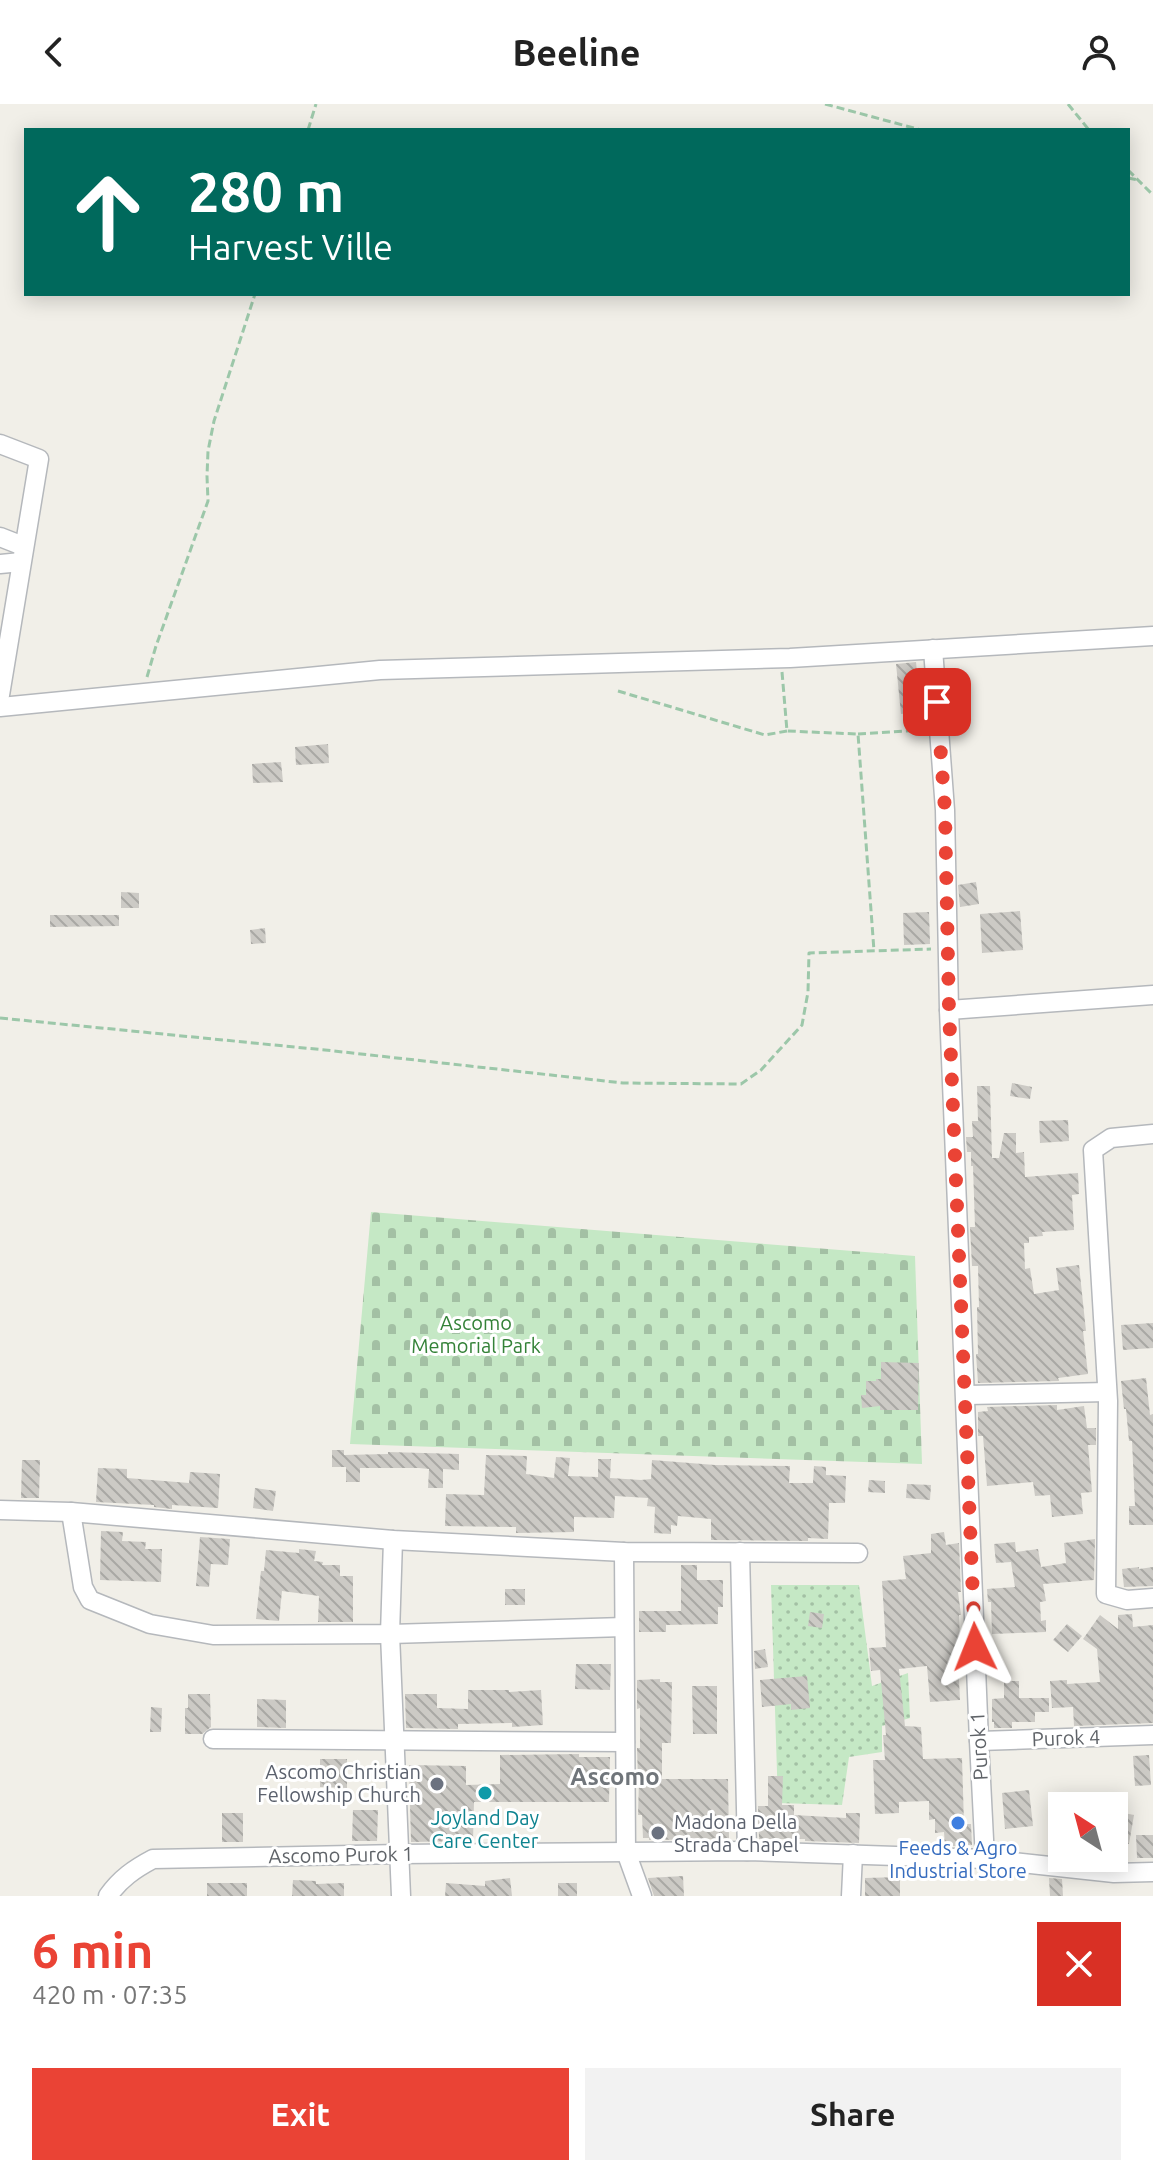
<!DOCTYPE html>
<html lang="en">
<head>
<meta charset="utf-8">
<style>
	body { margin:0; font-family:Ubuntu,sans-serif; background:#f2f2f2; color:#222; height:100vh; display:flex; flex-direction:column; font-size:30px; white-space:nowrap }
	* { box-sizing:border-box; margin:0 }
	p { font-size:26px; color:#767676 }
	.icon { flex:none; width:44px; height:44px; fill:none; stroke:currentColor; stroke-width:2; stroke-linecap:round; stroke-linejoin:round }
	.map { position:relative; height:1792px; overflow:hidden }
	.drawer { display:flex; flex-direction:column; background:#fff; flex:1 }
	.drawer>* { flex:none }
	.top-card { position:absolute; left:24px; top:24px; width:1106px; height:168px; border-radius:0px; box-shadow:0 4px 20px #0003; background:#00695c; color:#fff; overflow:hidden }
	.needle { width:52px; rotate:324deg }
	.tools { position:absolute; left:1048px; top:1688px; display:grid; gap:16px }
	.tools a { display:grid; place-items:center; width:80px; height:80px; border-radius:0px; background:#fff; box-shadow:0 4px 20px #0003; font-size:40px }
	.pin { position:absolute; display:grid; place-items:center; width:68px; height:68px; color:#fff; margin:-34px; border-radius:16px; box-shadow:0 4px 12px #0006 }
	.me { position:absolute; width:88px; margin:-44px; rotate:358deg; stroke-linejoin:round; filter:drop-shadow(0 0 6px #0008) }
	.turn { display:flex; align-items:center; gap:28px; height:168px; padding:0 32px; font-size:36px }
	.turn .icon { width:104px; height:104px; stroke-width:2.5 }
	.turn b { display:block; font-size:56px; line-height:68px }
	.round { display:grid; place-items:center; flex:none; width:84px; height:84px; border-radius:0px; background:#f2f2f2 }
	.summary { display:flex; align-items:center; justify-content:space-between; height:136px; padding:0 32px }
	h1 { font-size:48px; font-weight:700; line-height:60px; color:#ea4335 }
	.cta { display:flex; gap:16px; margin-top:auto; padding:16px 32px }
	.cta a { flex:1; height:92px; border-radius:0px; background:#ea4335; color:#fff; font-size:32px; font-weight:700; line-height:92px; text-align:center }
	.cta a+a { background:#f2f2f2; color:#222 }
	header { display:flex; justify-content:space-between; align-items:center; height:104px; padding:0 32px; background:#fff; font-size:36px; font-weight:700 }
	.map>svg:first-child { display:block }
	.grass { fill:url(#grass-dots) }
	.cemetery { fill:url(#cemetery-stones) }
	.building { fill:url(#building-back-hatch) }
	.lines { fill:none; stroke-linecap:round; stroke-linejoin:round }
	.minor-casing { stroke:#b5b8bc; stroke-width:21 }
	.path { stroke:#9cc7a9; stroke-width:3; stroke-dasharray:8 4; stroke-linecap:butt }
	.minor { stroke:#fff; stroke-width:18 }
	.route { stroke:#ea4335; stroke-width:14; stroke-dasharray:0 25.2 }
	.worship-dot { fill:#6b7280; stroke:#fff; stroke-width:3 }
	.culture-dot { fill:#0f9aa8; stroke:#fff; stroke-width:3 }
	.shop-dot { fill:#3f7fe0; stroke:#fff; stroke-width:3 }
	.labels { text-anchor:middle; stroke-width:6; stroke-linejoin:round; paint-order:stroke }
	.park-label { font-size:20px; fill:#348238; stroke:#fff }
	.street-label { font-size:20px; fill:#5f6368; stroke:#fff }
	.worship-label { font-size:20px; fill:#5b616d; stroke:#fff; text-anchor:end }
	.culture-label { font-size:20px; fill:#0d838f; stroke:#fff }
	.shop-label { font-size:20px; fill:#366cbe; stroke:#fff }
	.quarter-label { font-size:24px; font-weight:bold; fill:#70757a; stroke:#fff }
</style>
</head>
<body>
<header><svg class="icon" aria-label="back" viewBox="0 0 24 24"><path d="M15 5l-7 7 7 7"/></svg>Beeline<svg class="icon" aria-label="person" viewBox="0 0 24 24"><circle cx="12" cy="8" r="4"/><path d="M4 21q1-7 8-7t8 7"/></svg></header>
<div class="map">
<svg width="1153" height="1792" viewBox="0 0 1153 1792">
	<defs>
		<pattern id="grass-dots" width="8" height="8" patternUnits="userSpaceOnUse" patternTransform="scale(2)"><rect width="8" height="8" fill="#c5e8c5"/><path d="M2 2h.1M6 6h.1" fill="none" stroke="#a3c0a4" stroke-width="1.8" stroke-linecap="round"/></pattern>
		<pattern id="cemetery-stones" width="16" height="16" patternUnits="userSpaceOnUse" patternTransform="scale(2)"><rect width="16" height="16" fill="#c5e8c5"/><path d="M2 7V4a2 2 0 0 1 4 0v3zM10 15v-3a2 2 0 0 1 4 0v3z" fill="#a3c0a4"/></pattern>
		<pattern id="building-back-hatch" width="6" height="6" patternUnits="userSpaceOnUse" patternTransform="scale(2)"><rect width="6" height="6" fill="#cccac5"/><path d="M-1 5l2 2M0 0l6 6M5-1l2 2" fill="none" stroke="#a9a8a4"/></pattern>
	</defs>
	<rect width="100%" height="100%" fill="#f1efe8"/>
	<!-- grass -->
	<path class="grass" d="M771,1481H859L872,1582L908,1569L910,1614L882,1622V1648L849,1653L842,1701L778,1699Z"/>
	<!-- cemetery -->
	<path class="cemetery" d="M371,1108L915,1152L922,1360L350,1340Z"/>
	<!-- building -->
	<g class="building">
		<path d="M916,558L921,608L901,610L896,560Z"/>
		<path d="M328,640L329,659L296,661L295,643Z"/>
		<path d="M281,658L283,678L253,679L252,660Z"/>
		<path d="M976,778L979,800L960,803L958,781Z"/>
		<path d="M121,788L139,789V804H121Z"/>
		<path d="M1020,807L1023,846L982,849L980,810Z"/>
		<path d="M929,808L930,840L904,841L903,809Z"/>
		<path d="M50,811H119V822L50,823Z"/>
		<path d="M265,824L266,839L251,840L250,826Z"/>
		<path d="M1012,979L1032,983L1030,995L1010,992Z"/>
		<path d="M977,982H990L992,1054H999L1004,1029H1016V1049L1024,1048L1025,1073L1078,1069L1079,1090L1072,1091L1074,1126L1042,1128L1043,1132L1029,1133V1139H1024L1025,1165L1030,1164L1034,1190L1059,1186L1056,1164L1079,1161L1086,1227H1083L1088,1270L1058,1274L1059,1277L978,1279L976,1250H978L977,1203H979L978,1162H972L970,1123H975L973,1062H971V1048H967L966,1033H973L972,1017H978Z"/>
		<path d="M1068,1016L1069,1037L1040,1039L1039,1017Z"/>
		<path d="M1153,1219V1244L1123,1246L1121,1221Z"/>
		<path d="M881,1258L919,1259L918,1306H880V1302L862,1304L861,1291H866V1277H876V1275H881Z"/>
		<path d="M1146,1274L1150,1311L1153,1310V1421H1129V1402H1135L1132,1337H1129L1126,1305H1124L1121,1277Z"/>
		<path d="M1057,1301V1306L1084,1302L1087,1324H1096V1341H1088L1092,1388L1081,1389L1083,1410L1052,1413L1050,1391L1035,1392L1033,1378L987,1382L983,1332H978V1308L988,1307L987,1303Z"/>
		<path d="M332,1346H344V1351L388,1350V1348L459,1350V1366L443,1365V1384H428L429,1365L419,1364H360V1378H346V1363H332Z"/>
		<path d="M486,1351L527,1352L526,1370L554,1374L556,1353L570,1354L568,1372L598,1373V1355H611L610,1374L641,1376L651,1375L652,1356L715,1361L790,1362L789,1379H813L814,1362L826,1363V1371L846,1372L845,1399H829L828,1435L808,1434V1437L711,1436V1415L678,1412L677,1422L671,1421V1430L654,1429L655,1403L647,1402L648,1394L615,1392L614,1414L574,1413V1428L516,1429V1423L445,1422L446,1390L484,1391Z"/>
		<path d="M22,1356H40L39,1394H21Z"/>
		<path d="M98,1364L127,1365V1374L189,1379L190,1368L220,1370L218,1404L172,1401V1405L154,1403V1401L96,1398Z"/>
		<path d="M869,1376L885,1377V1389L868,1388Z"/>
		<path d="M907,1380L931,1381L930,1396L906,1394Z"/>
		<path d="M255,1384L276,1387L273,1407L253,1404Z"/>
		<path d="M101,1427L123,1428L122,1437L146,1438L145,1445H162L161,1478L100,1476Z"/>
		<path d="M944,1428L946,1441L959,1439L961,1488H958L961,1511H959L960,1537H957L960,1596L930,1598L927,1562L899,1565L905,1622L921,1623L923,1655L962,1654L964,1720H971L972,1741L958,1742H945L944,1728L935,1729V1715L929,1716V1697L899,1698V1709L875,1710L873,1656H885L883,1631H886L880,1566L871,1567L869,1544L886,1543L882,1477L906,1475L903,1452L931,1449V1430Z"/>
		<path d="M200,1433L230,1435L228,1461L211,1460L209,1483L196,1482Z"/>
		<path d="M1095,1435L1094,1476L1043,1480L1046,1497L1040,1498L1041,1517L1046,1516V1528L992,1530L991,1498H988L987,1485L1015,1483L1011,1458L996,1459L994,1440L1015,1438L1016,1448L1038,1445L1041,1463L1066,1459L1064,1439Z"/>
		<path d="M299,1445L316,1447L314,1457L323,1458L322,1461H340V1472H353V1518H318L319,1492L282,1487L279,1517L256,1515L261,1467H264L266,1446L299,1449Z"/>
		<path d="M681,1461H697V1476H723V1503H718V1520L666,1521V1528H639V1507H681Z"/>
		<path d="M1139,1463V1465L1153,1463V1482L1124,1483L1122,1465Z"/>
		<rect x="505" y="1485" width="20" height="16"/>
		<path d="M810,1508L824,1510L822,1524L808,1522Z"/>
		<path d="M1132,1510L1133,1523L1153,1521V1619L1074,1622L1073,1603L1052,1604L1050,1577L1067,1576V1580L1100,1578L1097,1545L1083,1535L1100,1511L1118,1525V1511Z"/>
		<path d="M1067,1520L1082,1532L1068,1548L1053,1536Z"/>
		<path d="M765,1545L768,1563L755,1565L754,1547Z"/>
		<path d="M576,1560H611L610,1586L575,1585Z"/>
		<path d="M807,1572L810,1604L791,1606V1600L762,1603L760,1576Z"/>
		<path d="M660,1575V1578H672L671,1639H662V1675H728L729,1735L649,1736V1734H643L642,1711H638L639,1676H638L637,1644H640V1604L637,1605V1576Z"/>
		<path d="M1004,1577H1019V1594H1049V1608H1035V1618H1012V1624H994V1618H992V1595L1004,1594Z"/>
		<path d="M692,1582H717V1630H693Z"/>
		<path d="M468,1586H509V1588L541,1586L543,1621L512,1623V1619L458,1620V1625L406,1624L405,1590H437V1604L468,1605Z"/>
		<path d="M188,1590H210L211,1623L202,1630H185V1604H188Z"/>
		<path d="M257,1595L286,1596V1624L257,1623Z"/>
		<path d="M151,1603L162,1604L161,1628H150Z"/>
		<path d="M579,1650V1653H610L609,1698H474L473,1737L411,1738L409,1661L466,1662V1681L500,1680V1651Z"/>
		<path d="M1149,1651L1151,1681L1135,1682L1133,1652Z"/>
		<path d="M320,1655H347V1684L320,1683Z"/>
		<path d="M768,1672H783L782,1701H794V1711L846,1714V1709H860L859,1739L805,1737V1735H759L758,1702H768Z"/>
		<path d="M1029,1686L1033,1722L1005,1725L1002,1689Z"/>
		<path d="M353,1706H378L377,1737H352Z"/>
		<path d="M1119,1708L1134,1711L1129,1740L1114,1739V1725H1116Z"/>
		<rect x="222" y="1709" width="21" height="29"/>
		<path d="M1136,1731H1153V1754H1137Z"/>
		<path d="M683,1772L684,1792H654L648,1774Z"/>
		<path d="M900,1773V1792H865V1774Z"/>
		<path d="M510,1774L512,1792H445L446,1779L485,1782V1777Z"/>
		<path d="M1049,1774L1062,1775L1063,1792H1050Z"/>
		<path d="M293,1776L316,1777V1780L344,1779V1792H292Z"/>
		<rect x="207" y="1779" width="40" height="13"/>
		<rect x="558" y="1779" width="19" height="13"/>
	</g>
	<g class="lines">
		<!-- minor casing -->
		<g class="minor-casing">
			<g id="minor">
				<path d="M0,340L39,355L0,591"/>
				<path d="M0,433L23,442"/>
				<path d="M0,460L21,458"/>
				<path d="M933,545L945,706L949,906L979,1637L985,1755"/>
				<path d="M0,603L380,566L790,554L1153,532"/>
				<path d="M949,906L1153,891"/>
				<path d="M1153,1030L1111,1034L1093,1046L1108,1297L1106,1490L1127,1496L1153,1494"/>
				<path d="M966,1291L1107,1288"/>
				<path d="M0,1406L71,1408L393,1436L624,1448L858,1449"/>
				<path d="M71,1408L83,1483L90,1496L150,1520L213,1531L390,1530L624,1523"/>
				<path d="M393,1436L390,1530L401,1792"/>
				<path d="M624,1448L626,1748L642,1792"/>
				<path d="M740,1448L747,1747"/>
				<path d="M213,1635L625,1638"/>
				<path d="M979,1637L1153,1631"/>
				<path d="M108,1792C120,1775 134,1765 153,1755L400,1750L747,1747L985,1755L1114,1769L1153,1768"/>
				<path d="M851,1792L853,1750"/>
			</g>
		</g>
		<!-- path -->
		<g class="path">
			<path d="M825,0L921,26"/>
			<path d="M1068,0L1089,26"/>
			<path d="M308,26L316,0"/>
			<path d="M1128,66L1153,91"/>
			<path d="M1128,74L1139,76"/>
			<path d="M782,568L787,627L858,630L874,847"/>
			<path d="M147,573L156,542L208,397L207,372L208,347L214,317L255,190"/>
			<path d="M618,587L765,631L787,627"/>
			<path d="M858,630L923,626"/>
			<path d="M0,914L325,946L623,979L741,980L761,966L802,921L808,888L809,849L931,845"/>
		</g>
		<!-- minor -->
		<use href="#minor" class="minor"/>
	</g>
	<g class="lines">
		<!-- route -->
		<path class="route" d="M937,598L945,706L949,906L975,1543"/>
	</g>
	<!-- markers -->
	<g class="worship-dot">
		<circle cx="437" cy="1680" r="8"/>
		<circle cx="658" cy="1729" r="8"/>
	</g>
	<circle class="culture-dot" cx="485" cy="1689" r="8"/>
	<circle class="shop-dot" cx="958" cy="1719" r="8"/>
	<g class="labels">
		<!-- park labels -->
		<g class="park-label">
			<text x="476" y="1226">Ascomo<tspan x="476" dy="23">Memorial Park</tspan></text>
		</g>
		<!-- street labels -->
		<g class="street-label">
			<text transform="translate(1066 1634) rotate(-2)" y="7">Purok 4</text>
			<text transform="translate(979 1642) rotate(-93)" y="7">Purok 1</text>
			<text transform="translate(341 1751) rotate(-1)" y="7">Ascomo Purok 1</text>
		</g>
		<!-- worship labels -->
		<g class="worship-label">
			<text x="421" y="1675">Ascomo Christian<tspan x="421" dy="23">Fellowship Church</tspan></text>
			<text x="674" y="1725" text-anchor="start">Madona Della<tspan x="674" dy="23">Strada Chapel</tspan></text>
		</g>
		<!-- culture labels -->
		<g class="culture-label">
			<text x="485" y="1721">Joyland Day<tspan x="485" dy="23">Care Center</tspan></text>
		</g>
		<!-- shop labels -->
		<g class="shop-label">
			<text x="958" y="1751">Feeds &amp; Agro<tspan x="958" dy="23">Industrial Store</tspan></text>
		</g>
		<!-- quarter labels -->
		<g class="quarter-label">
			<text x="615" y="1681">Ascomo</text>
		</g>
	</g>
</svg>
<div class="tools">
<a><svg class="needle" viewBox="-14 -14 28 28"><path d="M0-13l5 13h-10z" fill="#e53935"/><path d="M0 13l5-13h-10z" fill="#767676"/></svg></a>
</div>
<div class="pin" style="left:937px;top:598px;background:#d93025"><svg class="icon" aria-label="arrive" viewBox="0 0 24 24"><path d="M6 21V4h12l-3 4 3 4H6"/></svg></div>
<svg class="me" style="left:975px;top:1543px" viewBox="-20 -20 40 40"><path d="M0-17L14 15 0 8-14 15z" fill="#ea4335" stroke="#fff" stroke-width="4"/></svg>
<div class="top-card">
<div class="turn"><svg class="icon" aria-label="ahead" viewBox="0 0 24 24"><path d="M12 20V5M6 11l6-6 6 6"/></svg><div><b>280 m</b>Harvest Ville</div></div>
</div>
</div>
<section class="drawer">
<div class="summary"><div><h1>6 min</h1><p>420 m · 07:35</p></div><a class="round" style="background:#d93025;color:#fff"><svg class="icon" aria-label="close" viewBox="0 0 24 24"><path d="M6 6l12 12M18 6L6 18"/></svg></a></div>
<div class="cta"><a>Exit</a><a>Share</a></div>
</section>
</body>
</html>
